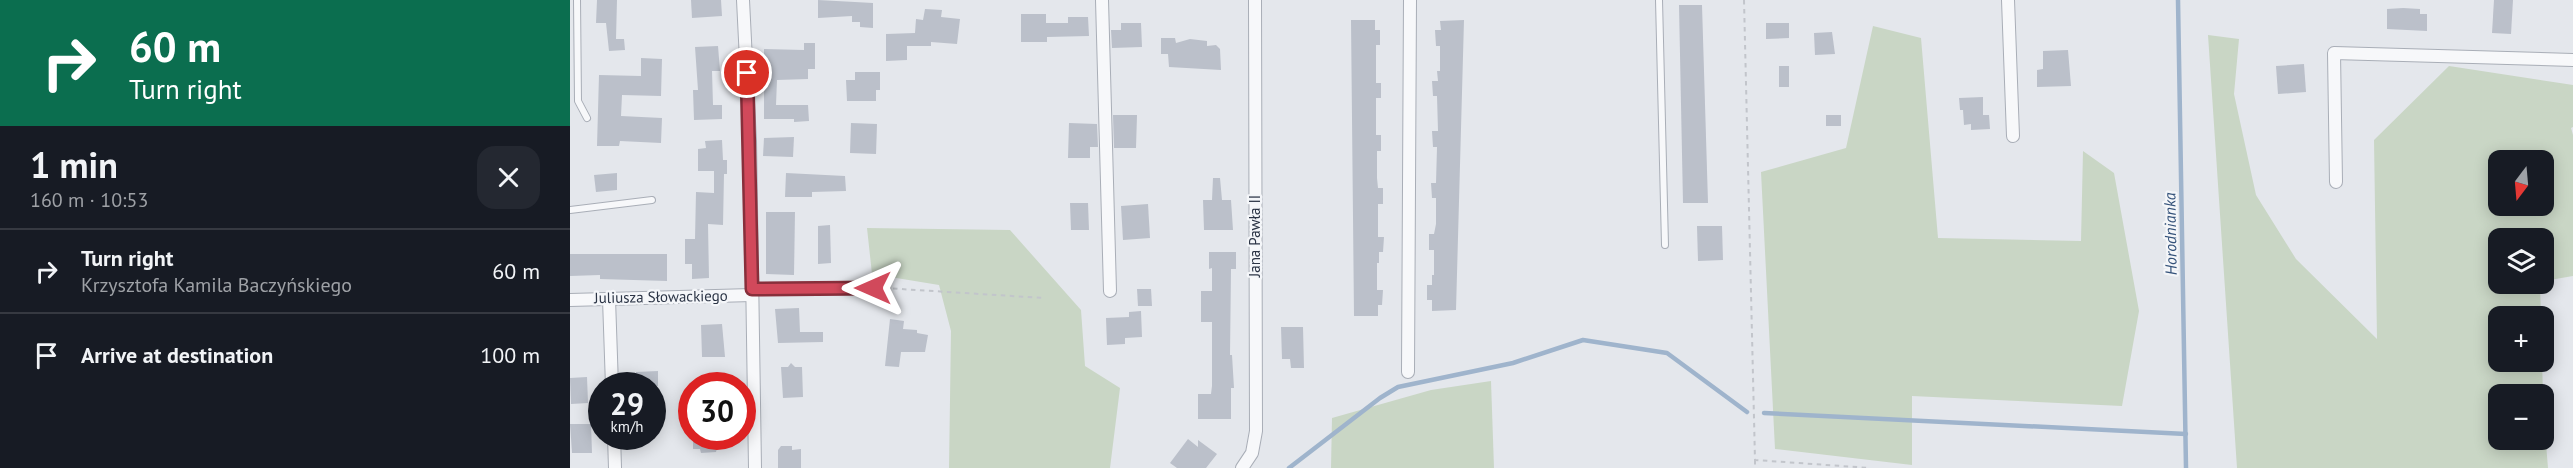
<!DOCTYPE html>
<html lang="en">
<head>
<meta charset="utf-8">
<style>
	body { margin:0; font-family:"PT Sans",sans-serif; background:#242831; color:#f1f3f6; height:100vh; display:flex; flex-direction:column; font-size:22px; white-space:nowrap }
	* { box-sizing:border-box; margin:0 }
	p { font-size:20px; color:#9ea1a6 }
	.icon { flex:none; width:33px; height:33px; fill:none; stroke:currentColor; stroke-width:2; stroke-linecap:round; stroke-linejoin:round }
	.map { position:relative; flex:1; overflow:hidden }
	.side { display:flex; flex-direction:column; background:#171b24; width:570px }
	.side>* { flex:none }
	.banner { background:#0b6e4f; color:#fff; overflow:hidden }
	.needle { width:39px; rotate:196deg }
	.controls { position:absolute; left:1918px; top:150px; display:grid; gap:12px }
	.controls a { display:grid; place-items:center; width:66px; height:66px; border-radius:12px; background:#171b24; box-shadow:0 3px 15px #0003; font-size:30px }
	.speed { position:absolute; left:18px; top:372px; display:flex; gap:12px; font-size:30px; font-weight:700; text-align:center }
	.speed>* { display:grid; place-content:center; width:78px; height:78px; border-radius:50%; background:#171b24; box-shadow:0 3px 15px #0003; line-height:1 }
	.speed small { font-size:15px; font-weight:400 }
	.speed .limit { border:9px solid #d22; background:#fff; color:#111 }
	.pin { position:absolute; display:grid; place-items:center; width:51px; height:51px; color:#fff; margin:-26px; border:3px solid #fff; border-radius:50%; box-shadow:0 2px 6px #0007 }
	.me { position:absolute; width:66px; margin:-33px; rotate:270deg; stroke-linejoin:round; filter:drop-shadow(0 0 4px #0008) }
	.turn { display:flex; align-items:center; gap:21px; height:126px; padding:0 30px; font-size:27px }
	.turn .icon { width:78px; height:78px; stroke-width:2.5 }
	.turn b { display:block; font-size:42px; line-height:51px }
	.round { display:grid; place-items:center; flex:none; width:63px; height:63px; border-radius:18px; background:#242831 }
	.headline { display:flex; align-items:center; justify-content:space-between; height:102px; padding:0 30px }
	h1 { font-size:36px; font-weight:600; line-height:45px }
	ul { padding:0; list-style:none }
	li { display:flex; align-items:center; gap:18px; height:84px; padding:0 30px; border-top:2px solid #363941 }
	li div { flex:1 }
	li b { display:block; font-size:22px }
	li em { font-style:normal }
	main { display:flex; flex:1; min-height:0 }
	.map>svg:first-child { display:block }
	.green { fill:#c9d6c5; fill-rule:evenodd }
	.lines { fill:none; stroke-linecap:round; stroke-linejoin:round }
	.stream { stroke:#9fb4cc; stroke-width:4.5 }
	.building { fill:#bbc0ca }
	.service-casing { stroke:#a9aeb7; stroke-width:8 }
	.minor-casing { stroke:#a9aeb7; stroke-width:14 }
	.path { stroke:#c2c5cb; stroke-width:2; stroke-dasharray:4.5 4.5; stroke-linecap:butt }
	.service { stroke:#f7f8fa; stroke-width:6 }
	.minor { stroke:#f7f8fa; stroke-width:12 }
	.route-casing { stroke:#882f3b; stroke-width:15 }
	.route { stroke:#d1495b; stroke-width:10 }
	.labels { text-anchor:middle; stroke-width:4.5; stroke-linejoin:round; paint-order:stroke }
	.street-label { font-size:15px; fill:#2b3445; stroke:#f4f6f9 }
	.water-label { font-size:16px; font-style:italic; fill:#34527a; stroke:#f4f6f9 }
</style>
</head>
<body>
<main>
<section class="side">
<div class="banner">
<div class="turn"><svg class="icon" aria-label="right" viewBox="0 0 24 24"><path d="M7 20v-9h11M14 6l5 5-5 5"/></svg><div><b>60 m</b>Turn right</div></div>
</div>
<div class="headline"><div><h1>1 min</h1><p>160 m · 10:53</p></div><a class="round"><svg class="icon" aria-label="close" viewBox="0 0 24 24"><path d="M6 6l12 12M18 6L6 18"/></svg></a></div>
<ul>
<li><svg class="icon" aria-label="right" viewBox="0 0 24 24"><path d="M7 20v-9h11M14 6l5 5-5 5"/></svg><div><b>Turn right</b><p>Krzysztofa Kamila Baczyńskiego</p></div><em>60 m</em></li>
<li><svg class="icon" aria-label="arrive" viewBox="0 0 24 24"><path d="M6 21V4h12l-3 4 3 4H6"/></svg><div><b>Arrive at destination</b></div><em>100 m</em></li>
</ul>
</section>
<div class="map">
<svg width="2003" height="468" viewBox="0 0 2003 468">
	<rect width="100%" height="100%" fill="#e4e7ec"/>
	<!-- green -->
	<g class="green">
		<path d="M1303,26L1351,38L1368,238L1511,241L1513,151L1544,173L1569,311L1552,406L1342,396V465L1205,449L1191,172L1276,148Z"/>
		<path d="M1638,35L1669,39L1664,94L1686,195L1726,259L1807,339L1804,140L1879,66L2003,85V127L2001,128L2003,135V276L1974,281V238H1929V284H1970L1971,316H1929V362H1972L1973,394H1929V440H1974V419L1978,468H1667ZM1974,160V206H1929V160Z"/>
		<path d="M297,228L440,230L511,310L515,366L550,388L540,468H379L381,331L369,285L302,274Z"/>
		<path d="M921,381L924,468H761L762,418L861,390Z"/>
	</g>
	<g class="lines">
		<!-- stream -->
		<g class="stream">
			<path d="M1608,0L1616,468"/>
			<path d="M1194,413L1616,434"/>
			<path d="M719,468L810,398L828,387L943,363L1013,340L1097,353L1177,412"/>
		</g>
	</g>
	<!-- building -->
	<g class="building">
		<path d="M27,0H47L46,39H54L55,50L39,51L36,23H26Z"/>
		<path d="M121,0H151L152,16L122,18Z"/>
		<path d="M248,0L303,3V28L290,27V22H282V16L248,18Z"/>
		<path d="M1924,0H1943L1941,34L1922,33Z"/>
		<path d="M1109,5H1132L1138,203H1113Z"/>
		<path d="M1833,8L1850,9V14H1857V31L1817,29V9Z"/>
		<path d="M355,9L372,10L371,17L390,19L387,44L361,42V46H337V60L316,61V34L345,33L346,19L353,20Z"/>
		<path d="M451,14H476V23H498V17H518L519,36L477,37V42H451Z"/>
		<path d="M781,20H805V30H810V45H806V83H811V98H806V135H811V151H807V178L808,188H813V204H808V237H814L813,252H809V263H807V290H813L812,305H808V316H784Z"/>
		<path d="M894,20L886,310L862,311V300H857V285H862V275H864V250H859V234H864L866,224V198H862L861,183H866L867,147H863L862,131H868L867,96H863L862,81H868L867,71H870V46H866L865,30H871L870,21Z"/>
		<path d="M551,23H571L572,47L542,48L541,30H551Z"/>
		<path d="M1196,23H1219V38L1196,39Z"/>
		<path d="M1262,32L1265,54L1245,55L1244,33Z"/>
		<path d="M591,38H605L606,43L620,39L637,41V46L646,45L650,49L651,70L599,67L598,54H591Z"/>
		<path d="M234,43H245V69H238V79L207,80L206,105H238L239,121L224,122V119H194V49L234,50Z"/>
		<path d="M148,46L150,71H142L143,105H152V119L124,120L123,90H128L125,47Z"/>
		<path d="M1498,50L1501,86L1467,87V70L1473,69V51Z"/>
		<path d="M71,58L92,59L91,96L52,95L51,116L92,118L91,143L50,141L49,146H27L29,75L71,76Z"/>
		<path d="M1734,64L1736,92L1708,94L1706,66Z"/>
		<rect x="1209" y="66" width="10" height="21"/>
		<path d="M285,72H310V90H306V101H277L276,80H285Z"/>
		<path d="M1413,97V115H1419L1420,129L1401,130V124L1394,125L1393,110H1390L1389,98Z"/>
		<path d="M543,115H567L566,148H544Z"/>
		<rect x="1256" y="115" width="15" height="11"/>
		<path d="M281,123L307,124L306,154L280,153Z"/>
		<path d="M499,123L527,124L528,147H520V158H498Z"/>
		<path d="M224,137L223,157L193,156L194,138Z"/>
		<path d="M152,140L153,160H157V174H154L153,225L138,224L139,278L122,279V264H115V239H125L126,192L144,193V171H128V149L136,148L135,141Z"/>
		<path d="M47,173V190L26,192L24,175Z"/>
		<path d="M216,173L275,176L276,191L242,192V197H215Z"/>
		<path d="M643,178H650L652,200H661L663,230H634L633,200H642Z"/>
		<path d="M500,203H518L519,230H501Z"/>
		<path d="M578,204L580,238L553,240L551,206Z"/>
		<path d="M196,212H225L224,275L196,274Z"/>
		<path d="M260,225L261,263L248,264V226Z"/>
		<path d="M1127,226H1152L1153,260L1128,261Z"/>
		<path d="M639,252H666V269H661L660,355H662L664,388H661V419H628V394H641L642,386V322H631V291H642V268L639,269Z"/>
		<path d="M0,254H97V281L30,279V275L0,276Z"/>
		<path d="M567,289H581L582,306H568Z"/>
		<path d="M229,308L230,332H253V342L208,343L205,309Z"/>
		<path d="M571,311L572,337L555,338V344L537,345L536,318L559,317V312Z"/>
		<path d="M320,319L334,321L333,329L347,330V333L358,335L355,352H331L329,367L315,366Z"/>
		<path d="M152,324L155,357H132L131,325Z"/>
		<path d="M711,327H733L734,368H721L720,359H712Z"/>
		<path d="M221,363L225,367H232L233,397L213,398L211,367H218Z"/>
		<path d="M88,371V386H66V372Z"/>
		<path d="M17,377L18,403L1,404L0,378Z"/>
		<path d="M0,424H21L22,453H2Z"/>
		<path d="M123,436H146L149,441L146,452L131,453L130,449H123Z"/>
		<path d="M618,439L628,447V440L647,454L636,468H607L600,463Z"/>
		<path d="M211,446H222V450L231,449V468H208V450Z"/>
	</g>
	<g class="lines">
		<!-- service casing -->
		<g class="service-casing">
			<g id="service">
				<path d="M7,0L8,101L17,118"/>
				<path d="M1089,0L1095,245"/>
				<path d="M0,210L82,200"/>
			</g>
		</g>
		<!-- minor casing -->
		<g class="minor-casing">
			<g id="minor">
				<path d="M173,0L180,141L185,468"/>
				<path d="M532,0L540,291"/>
				<path d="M1438,0L1443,136"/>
				<path d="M1766,182L1764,53L2003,60"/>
				<path d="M182,289L303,288"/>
				<path d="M39,299L42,386"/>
				<path d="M0,300L182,295"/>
				<path d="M838,372L840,0"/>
				<path d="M44,436L45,468"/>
				<path d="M672,468L682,453L686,431L685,0"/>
			</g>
		</g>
		<!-- path -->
		<g class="path">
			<path d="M1174,0L1185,460L1300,468"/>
			<path d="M314,288L474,298"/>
			<path d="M1185,460V468"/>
		</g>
		<!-- service -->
		<use href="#service" class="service"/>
		<!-- minor -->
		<use href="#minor" class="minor"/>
	</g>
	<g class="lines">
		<!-- route casing -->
		<g class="route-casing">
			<path id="route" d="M177,73L182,289L303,288"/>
		</g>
		<!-- route -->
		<use href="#route" class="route"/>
	</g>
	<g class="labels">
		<!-- street labels -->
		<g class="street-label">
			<text transform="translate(685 236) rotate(-90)" y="5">Jana Pawła II</text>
			<text transform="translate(91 297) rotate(-1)" y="5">Juliusza Słowackiego</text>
		</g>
		<!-- water labels -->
		<g class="water-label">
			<text transform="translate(1600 234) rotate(-91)" y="6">Horodnianka</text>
		</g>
	</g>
</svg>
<div class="controls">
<a><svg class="needle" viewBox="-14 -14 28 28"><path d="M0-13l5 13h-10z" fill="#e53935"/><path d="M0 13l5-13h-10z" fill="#9ea1a6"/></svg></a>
<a><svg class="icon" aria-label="layers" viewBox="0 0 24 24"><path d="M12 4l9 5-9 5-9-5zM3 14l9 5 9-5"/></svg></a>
<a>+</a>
<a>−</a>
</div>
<div class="speed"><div>29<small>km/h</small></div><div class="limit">30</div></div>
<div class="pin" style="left:177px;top:73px;background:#d93025"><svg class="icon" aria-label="arrive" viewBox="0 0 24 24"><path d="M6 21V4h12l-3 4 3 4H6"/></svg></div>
<svg class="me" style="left:303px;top:288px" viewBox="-20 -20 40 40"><path d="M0-17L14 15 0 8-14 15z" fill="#d1495b" stroke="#fff" stroke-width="4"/></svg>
</div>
</main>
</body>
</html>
